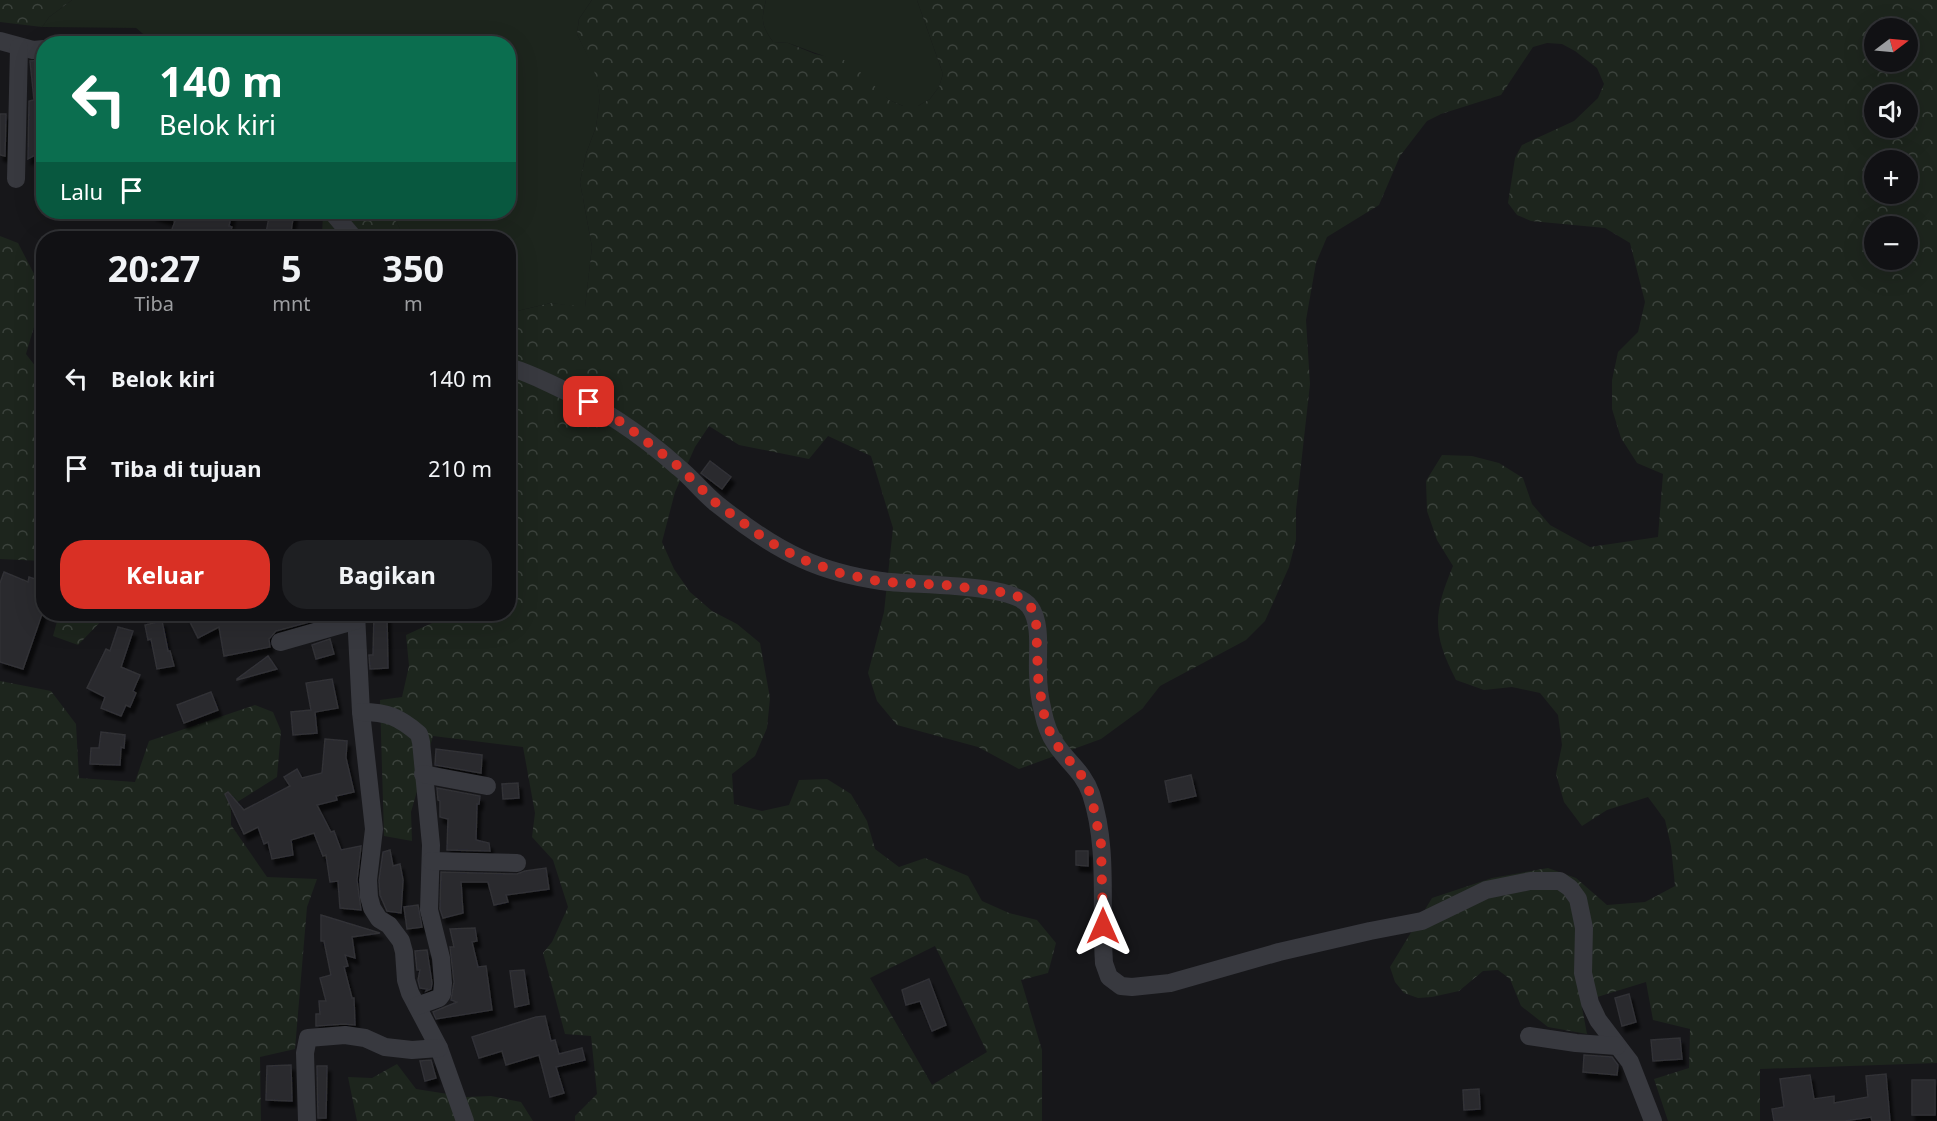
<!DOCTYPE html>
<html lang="id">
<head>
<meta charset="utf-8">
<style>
	body { margin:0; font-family:"Noto Sans",sans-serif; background:#1e1f22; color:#f1f3f6; height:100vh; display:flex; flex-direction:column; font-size:22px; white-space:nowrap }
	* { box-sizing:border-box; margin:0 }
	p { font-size:20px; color:#9c9da0 }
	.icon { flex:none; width:33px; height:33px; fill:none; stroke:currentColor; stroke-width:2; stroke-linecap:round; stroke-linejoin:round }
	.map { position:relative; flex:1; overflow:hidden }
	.sheet { position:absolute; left:36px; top:231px; width:480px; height:390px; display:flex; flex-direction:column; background:#111114; border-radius:24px; box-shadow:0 6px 24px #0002,0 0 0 2px #303134 }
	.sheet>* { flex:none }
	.hud { position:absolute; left:36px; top:36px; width:480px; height:183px; border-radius:24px; box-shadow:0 6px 24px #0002,0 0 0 2px #303134; background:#0b6e4f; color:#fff; overflow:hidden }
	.needle { width:39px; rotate:74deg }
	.tools { position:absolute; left:1864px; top:18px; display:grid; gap:12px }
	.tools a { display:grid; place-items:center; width:54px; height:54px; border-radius:50%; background:#111114; box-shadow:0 6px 24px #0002,0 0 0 2px #303134; font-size:30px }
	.pin { position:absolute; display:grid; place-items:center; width:51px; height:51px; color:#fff; margin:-26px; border-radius:12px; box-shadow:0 3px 9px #0006 }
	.me { position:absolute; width:66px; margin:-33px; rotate:0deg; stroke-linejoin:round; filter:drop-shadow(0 0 4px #0008) }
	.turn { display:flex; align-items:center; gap:21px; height:126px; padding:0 24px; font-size:27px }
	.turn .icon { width:78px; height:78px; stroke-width:2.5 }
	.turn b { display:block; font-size:42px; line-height:51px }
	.then { display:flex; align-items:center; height:57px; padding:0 24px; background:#0003; gap:12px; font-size:22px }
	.eta { display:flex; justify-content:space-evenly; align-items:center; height:102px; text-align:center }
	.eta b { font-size:36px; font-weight:700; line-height:42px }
	.button { display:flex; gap:12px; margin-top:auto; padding:12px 24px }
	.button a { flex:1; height:69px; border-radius:24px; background:#d93025; color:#fff; font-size:24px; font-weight:700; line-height:69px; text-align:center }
	.button a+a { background:#1e1f22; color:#f1f3f6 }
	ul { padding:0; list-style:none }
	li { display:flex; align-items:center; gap:18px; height:90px; padding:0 24px }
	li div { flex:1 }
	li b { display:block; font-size:22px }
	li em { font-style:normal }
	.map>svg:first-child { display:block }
	.grass { fill:#1d251d }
	.forest { fill:url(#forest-crowns); fill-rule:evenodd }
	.building { fill:#2a2a2e; stroke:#313136; stroke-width:1.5; filter:url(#shadow) }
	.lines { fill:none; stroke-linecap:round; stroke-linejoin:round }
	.street { stroke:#38393f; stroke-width:18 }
	.route { stroke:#d93025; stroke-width:10; stroke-dasharray:0 18 }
</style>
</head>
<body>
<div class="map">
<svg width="1937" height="1121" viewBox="0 0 1937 1121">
	<defs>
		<pattern id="forest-crowns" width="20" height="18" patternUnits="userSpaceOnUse" patternTransform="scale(1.5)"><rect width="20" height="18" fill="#1d251d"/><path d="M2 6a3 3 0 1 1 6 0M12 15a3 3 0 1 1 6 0" fill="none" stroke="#3b423c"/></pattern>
		<filter id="shadow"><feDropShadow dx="3.5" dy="6" stdDeviation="1.5" flood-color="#0009"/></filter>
	</defs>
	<rect width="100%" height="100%" fill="#17171a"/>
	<!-- grass -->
	<g class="grass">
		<path d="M72,0H592L579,19L577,34L595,70L600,98L596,127L586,154L580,182L592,247L585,308L551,303L509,313L508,238H404L392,212H508V44H155L136,28L42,27L49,17Z"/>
		<path d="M766,0H917L943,74L939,87L930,99L918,106H903L889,100L829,58L788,43L773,42C761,25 761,20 766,0Z"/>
	</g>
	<!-- forest -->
	<g class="forest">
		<path d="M0,0H72L49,17L42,27L0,22Z"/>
		<path d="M592,0H766C761,20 761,25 773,42L788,43L815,54L844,60L855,67L889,100L903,106H918L930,99L939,87L943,74L917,0H1937V1063L1760,1069V1121H1668L1654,1079L1689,1068L1690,1029L1653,1020L1646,982L1581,1002L1587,1034L1548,1027L1521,1006L1510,979L1498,970L1483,971L1459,991L1432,997L1418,998L1404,993L1395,982L1390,967L1432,898L1492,878L1548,868L1576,878L1607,905L1645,902L1675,886L1671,846L1665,820L1648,797L1607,810L1582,826L1564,802L1556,774L1562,745L1558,715L1540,693L1512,687L1484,690L1456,680C1432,633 1433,614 1453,566L1437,540L1427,511L1426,481L1442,455L1472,456L1499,463L1523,478L1532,504L1550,525L1590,547L1658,537L1663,474L1637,463L1621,438L1612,409V380L1618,352L1638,332L1645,302L1630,243L1605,228L1531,221L1517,215L1508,203L1515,158L1522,145L1574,121L1598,98L1604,84L1597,68L1575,51L1562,44L1547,43L1533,47L1501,95L1441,114L1427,121L1400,156L1379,205L1327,237L1316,263L1306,320L1310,384L1296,510V540L1289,567L1265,621L1246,640L1160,686L1142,709L1101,739L1019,769L978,747L897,725L877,701L868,673L884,612L893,528L871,456L828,436L809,459L739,445L709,426L695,447L675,492L662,542L674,569L690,592L712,611L737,624L760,643L770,698L767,728L755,756L732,774L734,804L762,811L789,805L799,780L827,779L851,794L867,821L875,849L899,867L925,858L968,876L982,901L1009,913L1037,920L1056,943L1048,973L1021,980L1042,1050V1121H575V1116L597,1094L591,1036L565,1034L543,953L552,942L568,907L553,860L532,837L535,813L523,747L433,736L411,812L412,841L384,836L380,700L402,697L409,666L406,635L432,623L429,614H508L509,313L551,303L585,307L592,247L580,182L586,154L596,127L600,98L594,70L577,34L579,19ZM1875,28H1908V62H1875ZM1875,94H1908V128H1875ZM1875,160H1908V194H1875ZM1875,226H1908V260H1875ZM935,946L987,1052L932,1085L870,978Z"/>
		<path d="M323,212H392L404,238H322Z"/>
		<path d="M0,236L18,243L43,291V301L36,303L34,327L26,354L36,367L43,369V451L34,464L43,473V561L0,559Z"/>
		<path d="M59,614H108L78,645L53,636Z"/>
		<path d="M0,681L51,691L76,724L79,778L135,782L149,741L255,705L273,712L281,731L277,777L231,806V825L267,877L317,879L307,907L295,1049L260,1057L261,1121H0Z"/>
		<path d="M397,1064L416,1089L467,1097L491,1096L521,1102L533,1121H357L348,1077L372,1078Z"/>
	</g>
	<!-- building -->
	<g class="building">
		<path d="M44,60V150L28,159L29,101L34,100L30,61Z"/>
		<path d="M0,114H6L5,156L0,155Z"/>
		<path d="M153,212H232L229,226L232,227L228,238H169L175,221L153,214Z"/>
		<path d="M270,212H294L290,238H265Z"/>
		<path d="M710,461L731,477L722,489L701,473Z"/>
		<path d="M4,572L28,582L29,577L44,582V608L23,669L0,662V583Z"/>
		<path d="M186,614H339L276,631L269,639L270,647L224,656L219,627L198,638Z"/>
		<path d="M374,614H387L388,668L370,669L369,655H373Z"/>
		<path d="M162,621L168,651H170L174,666L157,669L151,639L148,640L145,625Z"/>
		<path d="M118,627L133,631L121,667L140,675L133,691L136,693L130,707L126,705L121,716L101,708L105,697L87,688L106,649L110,651Z"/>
		<path d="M330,639L334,654L316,659L312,645Z"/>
		<path d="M268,656L277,669L237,680V679Z"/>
		<path d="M332,679L338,708L315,712L317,733L293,735L291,712L311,710L306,683Z"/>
		<path d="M211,692L218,710L184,723L177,705Z"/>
		<path d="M101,732L125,735L124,748L121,747L120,765L90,764L91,748H99Z"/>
		<path d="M325,739L347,741L346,758L354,792L336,796L337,800L317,805L331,832L334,831L341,850L361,846L357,880L361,910L340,908L338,881L330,882L326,855L323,856L314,833L291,840L293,855L272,859L268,842L264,844L258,827L244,834L225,794L228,792L244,810L290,786L284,777L297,769L302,778L322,773Z"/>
		<path d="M436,749L482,755L481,773L435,765Z"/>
		<path d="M1191,775L1196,796L1169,802L1165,781Z"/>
		<path d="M518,783L519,798L503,799L502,784Z"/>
		<path d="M437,788L480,796L479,804H477L476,840L489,843L490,851L447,850L448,819L440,817V801L438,800Z"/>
		<path d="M390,850L393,866L400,864L403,880L401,913L387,911L380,895L379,880L383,852Z"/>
		<path d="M1076,851H1088V866L1076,865Z"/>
		<path d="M546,868L549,889L506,895L508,902L494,905L488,882H461L463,913L443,918L440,909L441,872L517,874L525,871Z"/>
		<path d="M418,905L422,927L407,929L404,907Z"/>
		<path d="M321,915L380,933L352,937L355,958L345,955L348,966L344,967L352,998H354L355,1025L344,1024L316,1026V1014H320L319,1001H326L320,978L331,975L324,941H321Z"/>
		<path d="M475,928L477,941L472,942L478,967L486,966L492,1010L436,1019L433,1012L457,1002L451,1000L454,982L450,947H454L450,929Z"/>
		<path d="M427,950L432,983L431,989L426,991L427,989L420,988L418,980L420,970H417L415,951Z"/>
		<path d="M524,970L529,1004L515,1007L510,971Z"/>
		<path d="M929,979L946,1025L932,1031L920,1001L906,1005L902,990Z"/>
		<path d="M1629,994L1636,1022L1622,1026L1615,998Z"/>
		<path d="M545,1016L551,1041L555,1040L559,1054L582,1048L585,1060L556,1067L564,1093L550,1097L539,1055L506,1065L502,1051L479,1058L472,1037L536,1017Z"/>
		<path d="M1680,1038L1682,1059L1653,1061L1651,1040Z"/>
		<path d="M1584,1055L1612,1057L1618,1065L1617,1075L1583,1072Z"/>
		<path d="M431,1060L436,1078L425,1081L420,1061Z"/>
		<path d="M291,1065L292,1101L266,1100L267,1066Z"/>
		<path d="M317,1066H327L326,1118H318Z"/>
		<path d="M1886,1074L1890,1121H1872L1871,1117L1845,1121H1774L1772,1109L1784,1107L1780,1079L1810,1075L1814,1099L1834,1096V1103L1868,1097L1866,1076Z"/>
		<rect x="1912" y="1080" width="23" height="35"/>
		<path d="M1479,1089L1480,1109L1464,1110L1463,1090Z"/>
	</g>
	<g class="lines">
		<!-- street -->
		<g class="street">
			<path d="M0,41L33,50L44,49"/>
			<path d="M16,179L19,47"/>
			<path d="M332,212L354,238"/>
			<path d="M508,367C524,371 538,378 553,385C601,407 639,432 678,467C692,478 703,493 717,504C742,524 772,546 802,559C826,570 854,577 881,581C911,586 1014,582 1030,607C1042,624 1037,653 1038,673C1038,686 1040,700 1043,712C1045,722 1049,734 1055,743C1067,762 1083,771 1091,794C1109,849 1100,907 1104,963L1109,977L1121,986L1132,987L1170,983L1279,952L1370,931L1422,921L1486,890L1530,881H1560L1570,888L1578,899L1584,928L1583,973L1590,1003L1598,1020L1630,1062L1653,1121"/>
			<path d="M356,614L361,712L374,829L368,880L369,897L372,908L379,919L389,925L401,941L404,952L406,980L410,993L439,1048L465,1121"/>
			<path d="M280,642L357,620"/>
			<path d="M361,712C388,712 399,717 419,734L421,742L431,845L429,910L441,958L443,983L442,994L439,998L417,1006"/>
			<path d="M423,774L487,786"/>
			<path d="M431,861L517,863"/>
			<path d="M1529,1036L1576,1043L1617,1046"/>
			<path d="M307,1121L305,1053L308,1038L345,1035L365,1038L385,1047L412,1050L439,1048"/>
		</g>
	</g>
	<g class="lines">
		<!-- route -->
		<path class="route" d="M589,402L624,424L678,466L716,503L768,541L801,559L840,573L882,582L945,585L1000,592L1017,596L1030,605L1036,619L1038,677L1043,711L1049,730L1056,744L1082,776L1091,795L1101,844L1103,926"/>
	</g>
</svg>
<div class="tools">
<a><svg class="needle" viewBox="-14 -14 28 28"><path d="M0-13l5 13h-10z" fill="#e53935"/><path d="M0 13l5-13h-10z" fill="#9c9da0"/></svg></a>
<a><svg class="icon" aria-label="sound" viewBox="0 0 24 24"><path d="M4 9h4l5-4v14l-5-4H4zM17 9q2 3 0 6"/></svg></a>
<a>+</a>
<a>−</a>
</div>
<div class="pin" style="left:589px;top:402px;background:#d93025"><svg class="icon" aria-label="arrive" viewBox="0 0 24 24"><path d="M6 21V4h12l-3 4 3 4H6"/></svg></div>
<svg class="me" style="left:1103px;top:926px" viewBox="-20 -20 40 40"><path d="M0-17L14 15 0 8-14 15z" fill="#d93025" stroke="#fff" stroke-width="4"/></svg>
<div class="hud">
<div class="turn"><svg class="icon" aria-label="left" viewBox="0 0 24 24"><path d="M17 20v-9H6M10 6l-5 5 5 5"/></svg><div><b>140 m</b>Belok kiri</div></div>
<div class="then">Lalu<svg class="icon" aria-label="arrive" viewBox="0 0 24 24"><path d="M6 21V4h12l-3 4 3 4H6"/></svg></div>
</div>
<section class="sheet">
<div class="eta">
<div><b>20:27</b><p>Tiba</p></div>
<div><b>5</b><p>mnt</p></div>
<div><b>350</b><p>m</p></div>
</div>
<ul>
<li><svg class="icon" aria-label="left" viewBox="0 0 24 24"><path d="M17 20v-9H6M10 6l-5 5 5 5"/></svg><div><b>Belok kiri</b></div><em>140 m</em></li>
<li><svg class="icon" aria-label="arrive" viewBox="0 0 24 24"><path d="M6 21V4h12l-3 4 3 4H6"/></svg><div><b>Tiba di tujuan</b></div><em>210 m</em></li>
</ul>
<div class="button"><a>Keluar</a><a>Bagikan</a></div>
</section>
</div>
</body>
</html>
